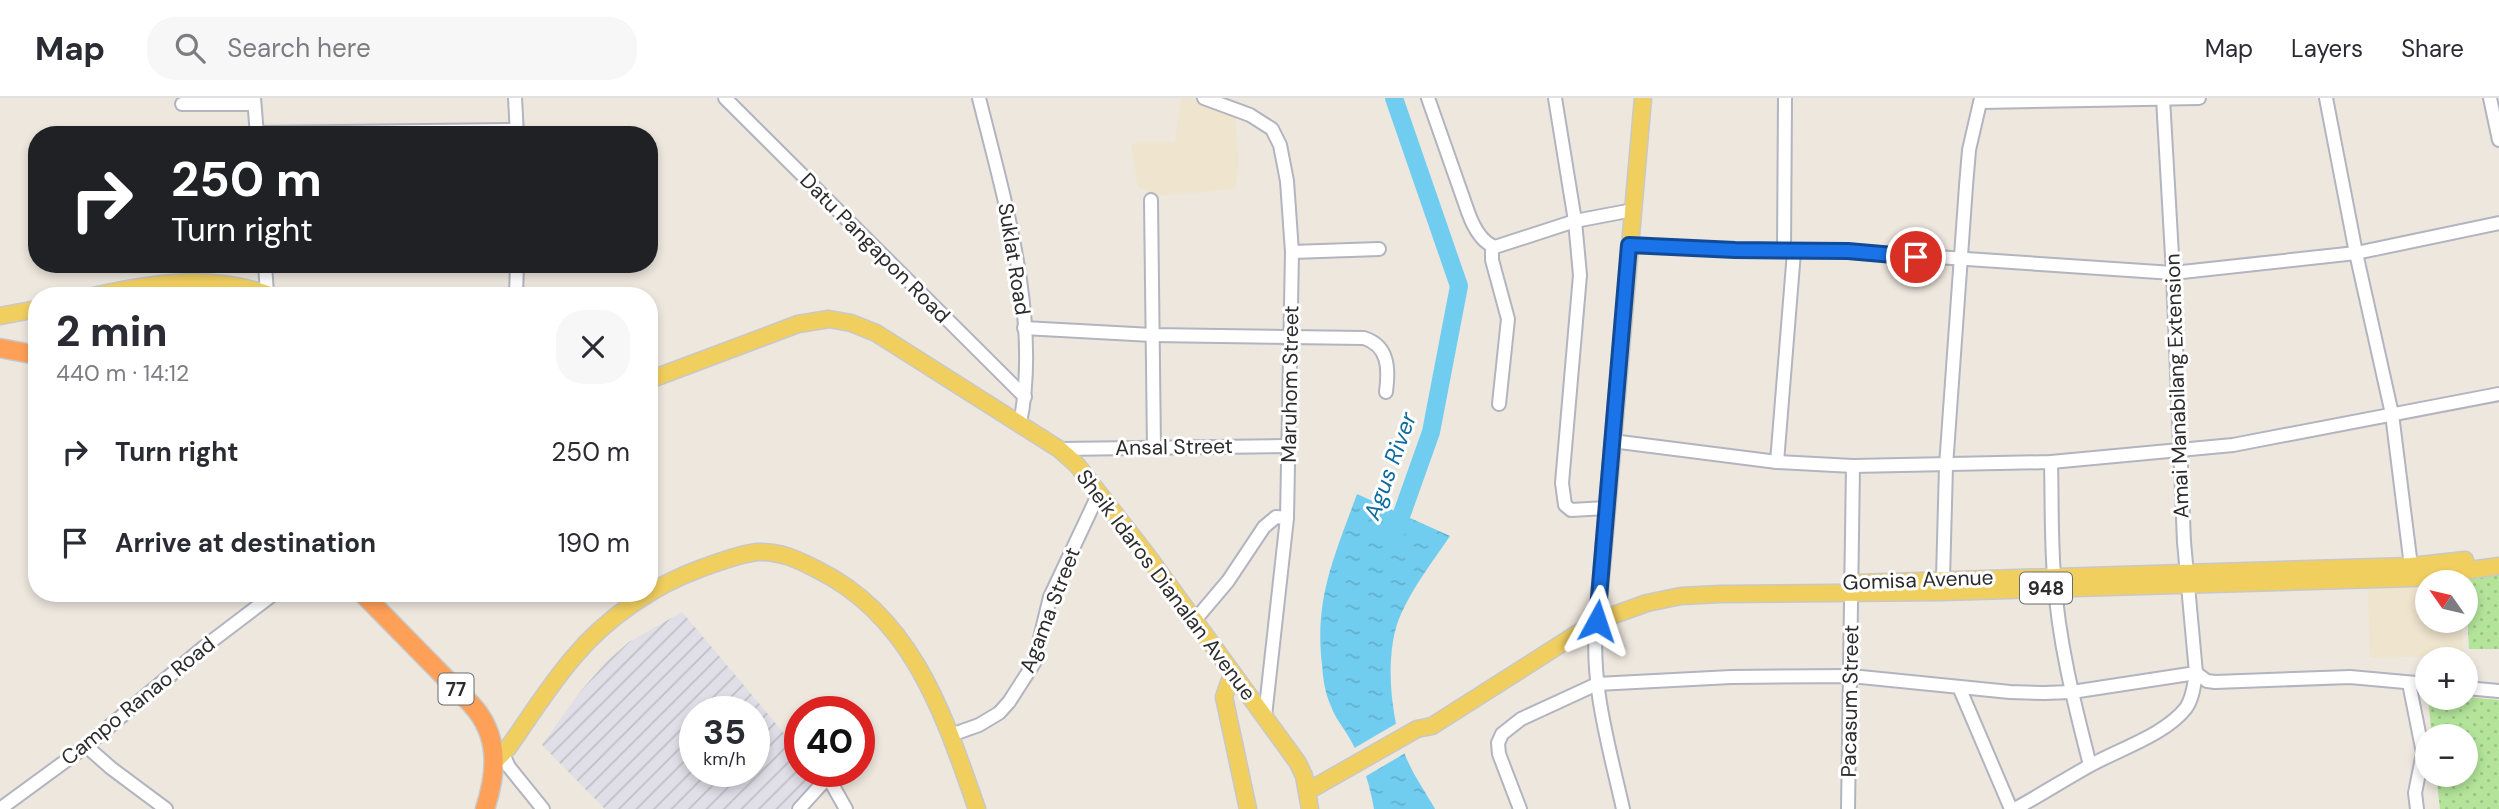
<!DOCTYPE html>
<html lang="en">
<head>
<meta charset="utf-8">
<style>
	body { margin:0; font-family:"DM Sans",sans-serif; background:#f7f7f7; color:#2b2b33; height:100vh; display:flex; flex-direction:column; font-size:26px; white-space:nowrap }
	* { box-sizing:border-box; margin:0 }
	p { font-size:23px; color:#7c7c81 }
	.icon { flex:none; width:38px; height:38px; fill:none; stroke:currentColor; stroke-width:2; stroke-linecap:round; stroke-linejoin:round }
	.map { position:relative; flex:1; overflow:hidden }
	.panel { position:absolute; left:28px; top:189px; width:630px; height:315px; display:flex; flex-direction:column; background:#fff; border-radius:28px; box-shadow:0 4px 10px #0003 }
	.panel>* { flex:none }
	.hud { position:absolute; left:28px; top:28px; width:630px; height:147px; border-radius:28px; box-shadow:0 4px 10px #0003; background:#202124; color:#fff; overflow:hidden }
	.needle { width:46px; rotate:304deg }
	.buttons { position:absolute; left:2415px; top:472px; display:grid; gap:14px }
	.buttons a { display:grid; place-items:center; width:63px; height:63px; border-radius:50%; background:#fff; box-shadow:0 4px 10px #0003; font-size:35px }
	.speed { position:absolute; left:679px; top:598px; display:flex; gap:14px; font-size:35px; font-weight:700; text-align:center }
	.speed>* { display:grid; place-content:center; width:91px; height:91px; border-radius:50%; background:#fff; box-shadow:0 4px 10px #0003; line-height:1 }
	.speed small { font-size:18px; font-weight:400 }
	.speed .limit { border:10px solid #d22; background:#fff; color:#111 }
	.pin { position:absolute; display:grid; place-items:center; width:60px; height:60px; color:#fff; margin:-30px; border:4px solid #fff; border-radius:50%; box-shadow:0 2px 7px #0007 }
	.me { position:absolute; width:77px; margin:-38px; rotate:5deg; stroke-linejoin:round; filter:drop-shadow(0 0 5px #0008) }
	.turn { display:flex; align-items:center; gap:24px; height:147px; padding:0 28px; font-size:32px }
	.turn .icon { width:91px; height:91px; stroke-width:2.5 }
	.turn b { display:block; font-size:49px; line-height:60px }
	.round { display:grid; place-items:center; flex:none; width:74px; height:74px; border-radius:28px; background:#f7f7f7 }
	.head { display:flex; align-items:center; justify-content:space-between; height:119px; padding:0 28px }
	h1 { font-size:42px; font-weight:800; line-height:52px }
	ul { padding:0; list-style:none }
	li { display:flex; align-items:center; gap:21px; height:91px; padding:0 28px }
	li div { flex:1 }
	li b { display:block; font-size:26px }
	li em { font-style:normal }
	header { display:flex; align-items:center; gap:42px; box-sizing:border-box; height:98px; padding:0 35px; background:#fff; border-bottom:2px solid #e1e1e2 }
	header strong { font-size:33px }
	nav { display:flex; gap:38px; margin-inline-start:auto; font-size:24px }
	.search { width:490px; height:63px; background:#f7f7f7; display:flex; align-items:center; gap:18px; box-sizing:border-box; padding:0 24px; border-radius:28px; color:#7c7c81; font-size:26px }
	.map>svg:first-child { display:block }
	.industrial { fill:url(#industrial-furrows); fill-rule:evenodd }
	.education { fill:#efe4cd }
	.green { fill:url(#green-dots) }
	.water { fill:url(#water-ripples) }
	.pier { fill:#ede7de }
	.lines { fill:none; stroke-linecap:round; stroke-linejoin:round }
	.river { stroke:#71cdef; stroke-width:18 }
	.minor-casing { stroke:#b2b4bf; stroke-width:16 }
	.major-casing { stroke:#c8c8c8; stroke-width:19 }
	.highway-casing { stroke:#c8c8c8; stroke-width:21 }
	.minor { stroke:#fff; stroke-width:12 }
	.major { stroke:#f1cf5f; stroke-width:16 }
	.highway { stroke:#ffa058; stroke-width:18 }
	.route-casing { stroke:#114b97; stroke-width:18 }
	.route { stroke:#1a73e8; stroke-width:12 }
	.labels { text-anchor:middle; stroke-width:6; stroke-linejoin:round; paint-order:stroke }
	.shield { fill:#fff; stroke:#6b6b6b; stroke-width:2 }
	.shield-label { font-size:19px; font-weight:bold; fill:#2c2c2c }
	.street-label { font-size:21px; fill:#2c2c2c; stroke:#fff }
	.water-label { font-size:23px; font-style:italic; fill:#0d6c9e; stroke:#fff }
</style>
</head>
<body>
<header>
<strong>Map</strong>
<div class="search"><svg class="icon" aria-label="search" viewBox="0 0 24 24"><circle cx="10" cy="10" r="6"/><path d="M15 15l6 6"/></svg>Search here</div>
<nav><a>Map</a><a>Layers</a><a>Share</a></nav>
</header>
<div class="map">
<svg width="2499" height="711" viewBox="0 0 2499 711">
	<defs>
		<pattern id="industrial-furrows" width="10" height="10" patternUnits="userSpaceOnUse" patternTransform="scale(1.75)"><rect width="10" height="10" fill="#e0dee6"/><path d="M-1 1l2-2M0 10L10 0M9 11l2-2" fill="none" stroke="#c0bfc5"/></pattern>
		<pattern id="green-dots" width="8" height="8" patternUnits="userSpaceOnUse" patternTransform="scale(1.75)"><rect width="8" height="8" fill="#b3e49a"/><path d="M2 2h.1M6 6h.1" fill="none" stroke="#9ac485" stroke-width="1.8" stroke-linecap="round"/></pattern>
		<pattern id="water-ripples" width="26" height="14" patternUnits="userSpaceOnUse" patternTransform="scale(1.75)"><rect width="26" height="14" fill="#71cdef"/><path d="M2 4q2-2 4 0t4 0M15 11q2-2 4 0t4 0" fill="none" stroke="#62b0cd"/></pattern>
	</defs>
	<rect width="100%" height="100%" fill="#ede7de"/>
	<!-- industrial -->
	<path class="industrial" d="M682,514L800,654V674H817L820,678L789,711H605L542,647L579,595L607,563L629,544ZM695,614H754V674H695Z"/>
	<!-- education -->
	<g class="education">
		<path d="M1181,0H1190L1235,19L1239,64L1235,91L1157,98L1138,89L1131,47L1142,43L1175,44Z"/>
		<path d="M2427,489V523H2462L2463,557L2370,560L2368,490Z"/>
	</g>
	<!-- green -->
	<g class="green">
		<path d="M2499,472V551H2469L2465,477Z"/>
		<path d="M2466,599L2499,602V711H2440L2436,677H2466V639H2432L2428,600Z"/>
	</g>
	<!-- water -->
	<path class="water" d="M1357,396L1450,438C1433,463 1413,489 1401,516C1384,553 1390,616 1404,654C1411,674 1425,693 1435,711H1374C1370,687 1362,662 1350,641C1344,630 1335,620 1331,608C1325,596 1323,580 1322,567C1314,500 1335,457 1357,396Z"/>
	<!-- pier -->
	<path class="pier" d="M1399,624L1407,654L1363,680L1351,652Z"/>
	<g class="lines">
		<!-- river -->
		<path class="river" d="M1394,438L1431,334L1459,188L1394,0"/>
		<!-- minor casing -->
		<g class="minor-casing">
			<g id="minor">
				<path d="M254,0L257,37"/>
				<path d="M515,0L517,37"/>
				<path d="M725,0L1025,299"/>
				<path d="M979,0C1004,100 1041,223 1020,325"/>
				<path d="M1204,0L1250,17L1272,31L1280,47L1287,83L1292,154L1287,420L1265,618"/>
				<path d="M1428,0L1468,114C1473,128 1481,144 1495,149L1575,123L1580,177L1562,385L1565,407L1571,412L1606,410"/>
				<path d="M1555,0L1575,123L1633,112"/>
				<path d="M2326,0L2356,155L2392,316L2411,468"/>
				<path d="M2490,0L2499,42"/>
				<path d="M1981,4L2199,0"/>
				<path d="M182,6H254"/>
				<path d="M257,35L517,32"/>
				<path d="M1151,102L1154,350"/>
				<path d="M1629,147L1735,152L1848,153L2173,175L2356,155L2499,125"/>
				<path d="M1492,148V162L1508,221L1499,306"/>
				<path d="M1784,153L1785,0"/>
				<path d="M1292,154L1379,151"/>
				<path d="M265,166L267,196"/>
				<path d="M516,198L517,166"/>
				<path d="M1024,230L1152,237L1364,240C1389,248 1389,271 1386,294"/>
				<path d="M1612,343L1777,364L1853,368L2051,364L2233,347L2499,296"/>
				<path d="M1059,351L1289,348"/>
				<path d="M1777,364L1794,154"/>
				<path d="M2051,364C2052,402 2051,440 2054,477C2058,542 2074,605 2090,667"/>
				<path d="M1943,481L1946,368L1966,88L1969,52L1981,0"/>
				<path d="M1597,518C1589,583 1609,648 1623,711"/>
				<path d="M1195,522L1228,483L1264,429L1276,419L1287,420"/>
				<path d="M2409,585L2423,655L2415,695L2417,711"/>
				<path d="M1959,589L2011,711"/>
				<path d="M2466,590L2499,593"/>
				<path d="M797,624L800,629"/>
				<path d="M951,637L979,627L999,615L1009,604L1034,565L1050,499L1099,395"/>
				<path d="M86,648L111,670L166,711"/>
				<path d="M503,656L509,669L543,711"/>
				<path d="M825,674L846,711"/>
				<path d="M0,711L86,648L204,549L275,495"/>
				<path d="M799,711L828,679"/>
				<path d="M1520,711L1499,656L1498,645L1502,636L1521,621L1597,586L1731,579L1851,578L2010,594L2044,595L2072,594L2196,575L2207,583L2215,584L2350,579L2427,586"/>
				<path d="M1848,711L1853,368"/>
				<path d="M2015,711C2040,697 2064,682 2089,668C2119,651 2165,637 2186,610C2193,600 2194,587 2196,575L2184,444L2173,175L2163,0"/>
			</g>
		</g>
		<!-- major casing -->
		<g class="major-casing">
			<g id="major">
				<path d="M94,198C155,184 213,176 273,198"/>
				<path d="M0,218L37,211"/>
				<path d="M649,282L798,226L829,221L851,225L876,235L1059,351L1077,367L1147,457L1298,665L1304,678L1310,711"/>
				<path d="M1858,485L2411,468L2465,462"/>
				<path d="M1598,514L1643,0"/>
				<path d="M1232,576L1224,599L1248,711"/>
				<path d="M495,663L508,650C529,620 549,588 573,560C606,520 654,487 702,470C719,464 739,456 758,454C780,453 799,462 818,472C913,519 944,617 977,711"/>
				<path d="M1308,693L1417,631L1432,628L1597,523L1647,505L1681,498L1721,496L1942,494L2413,480L2499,468"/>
			</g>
		</g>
		<!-- highway casing -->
		<g class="highway-casing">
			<g id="highway">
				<path d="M0,250L37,257"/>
				<path d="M362,495L471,606C500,637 497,674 485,711"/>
			</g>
		</g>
		<!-- minor -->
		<use href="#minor" class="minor"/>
		<!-- major -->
		<use href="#major" class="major"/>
		<!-- highway -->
		<use href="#highway" class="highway"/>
	</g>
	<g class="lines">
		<!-- route casing -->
		<g class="route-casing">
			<path id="route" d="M1597,523L1629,147L1735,152L1848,153L1916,159"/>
		</g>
		<!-- route -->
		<use href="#route" class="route"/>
	</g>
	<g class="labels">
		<!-- shield labels -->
		<g class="shield">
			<rect x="2020" y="474.5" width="52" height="31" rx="5"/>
			<rect x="438.5" y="575.5" width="35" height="31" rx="5"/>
		</g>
		<g class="shield-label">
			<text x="2046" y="497">948</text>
			<text x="456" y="598">77</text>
		</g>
		<!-- street labels -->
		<g class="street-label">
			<text transform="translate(875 150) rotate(45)" y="7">Datu Pangapon Road</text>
			<text transform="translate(1014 161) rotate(81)" y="7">Suklat Road</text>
			<text transform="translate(1290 286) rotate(-89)" y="7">Maruhom Street</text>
			<text transform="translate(2177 288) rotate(-92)" y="7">Amai Manabilang Extension</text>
			<text transform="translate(1174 349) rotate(-1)" y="7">Ansal Street</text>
			<text transform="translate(1918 482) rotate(-2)" y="7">Gomisa Avenue</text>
			<text transform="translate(1166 487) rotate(53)" y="7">Sheik Idaros Dianalan Avenue</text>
			<text transform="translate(1050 512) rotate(-69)" y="7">Agama Street</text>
			<text transform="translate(138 603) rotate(-39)" y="7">Campo Ranao Road</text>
			<text transform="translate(1850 603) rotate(-89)" y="7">Pacasum Street</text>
		</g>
		<!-- water labels -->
		<g class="water-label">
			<text transform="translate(1390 368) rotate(-70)" y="8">Agus River</text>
		</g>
	</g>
</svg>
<div class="buttons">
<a><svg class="needle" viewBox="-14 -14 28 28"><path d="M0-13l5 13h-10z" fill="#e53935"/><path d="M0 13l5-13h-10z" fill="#7c7c81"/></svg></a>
<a>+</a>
<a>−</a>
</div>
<div class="speed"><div>35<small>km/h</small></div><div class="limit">40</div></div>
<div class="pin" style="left:1916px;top:159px;background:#d93025"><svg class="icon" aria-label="arrive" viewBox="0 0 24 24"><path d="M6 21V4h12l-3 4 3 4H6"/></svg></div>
<svg class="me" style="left:1597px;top:523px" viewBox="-20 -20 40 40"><path d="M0-17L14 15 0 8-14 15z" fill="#1a73e8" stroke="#fff" stroke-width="4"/></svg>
<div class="hud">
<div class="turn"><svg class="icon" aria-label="right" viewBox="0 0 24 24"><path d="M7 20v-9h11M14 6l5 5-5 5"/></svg><div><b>250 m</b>Turn right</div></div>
</div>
<section class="panel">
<div class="head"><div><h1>2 min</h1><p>440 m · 14:12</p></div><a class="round"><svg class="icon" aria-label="close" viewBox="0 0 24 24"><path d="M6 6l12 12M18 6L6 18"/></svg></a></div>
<ul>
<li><svg class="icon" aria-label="right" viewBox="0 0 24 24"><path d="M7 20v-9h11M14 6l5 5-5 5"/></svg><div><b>Turn right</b></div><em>250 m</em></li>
<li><svg class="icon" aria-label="arrive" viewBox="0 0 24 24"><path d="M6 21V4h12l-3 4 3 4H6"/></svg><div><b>Arrive at destination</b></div><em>190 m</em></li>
</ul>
</section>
</div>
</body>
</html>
